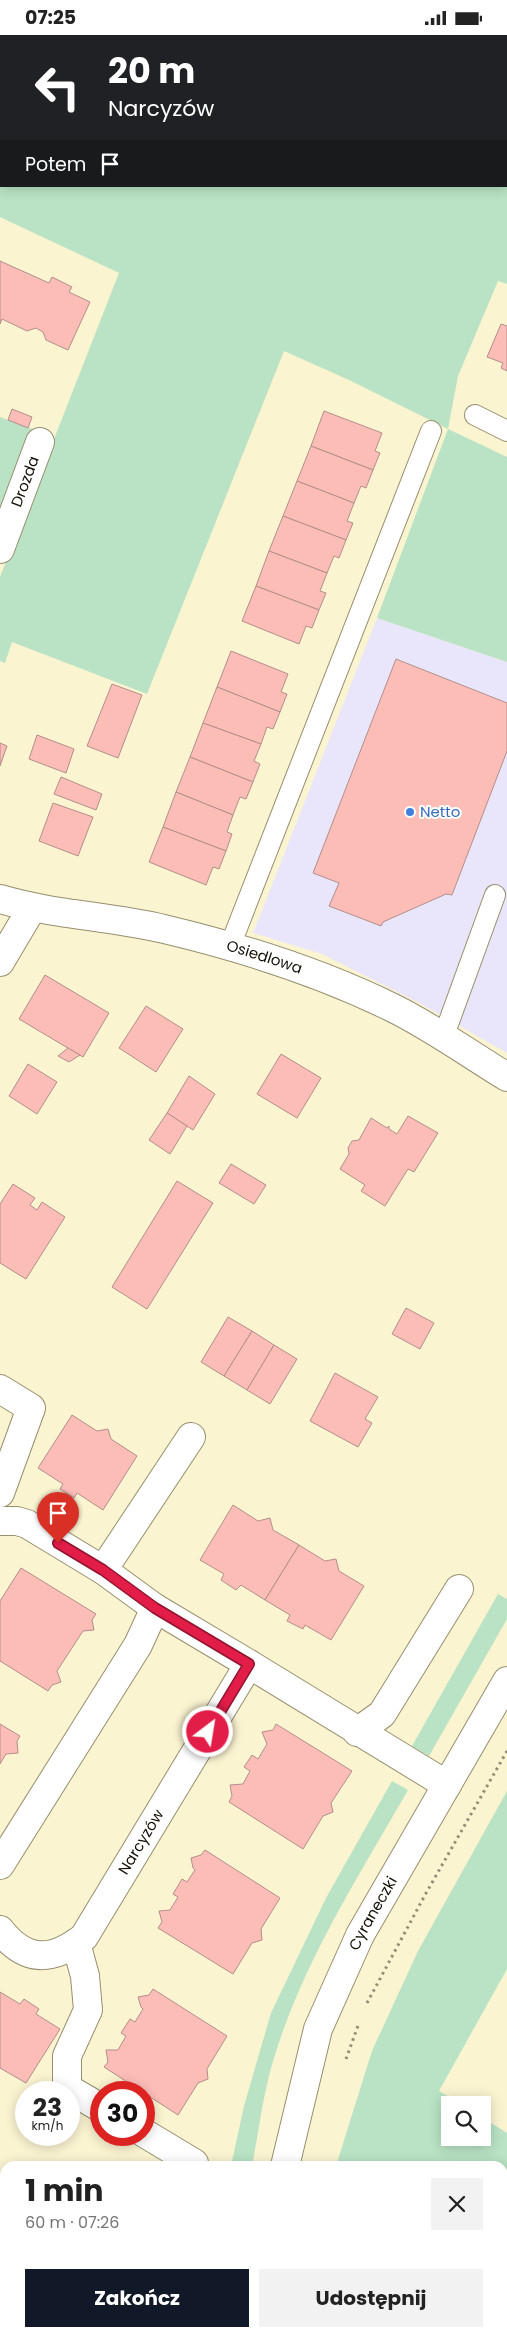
<!DOCTYPE html>
<html lang="pl">
<head>
<meta charset="utf-8">
<style>
	body { margin:0; font-family:Poppins,sans-serif; background:#f2f2f2; color:#222; height:100vh; display:flex; flex-direction:column; font-size:19px; white-space:nowrap }
	* { box-sizing:border-box; margin:0 }
	p { font-size:16px; color:#767676 }
	.icon { flex:none; width:28px; height:28px; fill:none; stroke:currentColor; stroke-width:2; stroke-linecap:round; stroke-linejoin:round }
	.map { position:relative; flex:1; overflow:hidden }
	.sheet { position:absolute; left:0px; top:2126px; width:508px; height:176px; display:flex; flex-direction:column; background:#fff; border-radius:15px 15px 0 0; box-shadow:0 2px 12px #0003 }
	.sheet>* { flex:none }
	.banner { position:absolute; left:0px; top:0px; width:508px; height:152px; box-shadow:0 2px 12px #0003; background:#202124; color:#fff; overflow:hidden }
	.buttons { position:absolute; left:441px; top:2061px; display:grid; gap:10px }
	.buttons a { display:grid; place-items:center; width:50px; height:50px; border-radius:0px; background:#fff; box-shadow:0 2px 12px #0003; font-size:25px }
	.speed { position:absolute; left:15px; top:2046px; display:flex; gap:10px; font-size:25px; font-weight:700; text-align:center }
	.speed>* { display:grid; place-content:center; width:65px; height:65px; border-radius:50%; background:#fff; box-shadow:0 2px 12px #0003; line-height:1 }
	.speed small { font-size:12px; font-weight:400 }
	.speed .limit { border:8px solid #d22; background:#fff; color:#111 }
	.pin { position:absolute; display:grid; place-items:center; width:42px; height:42px; color:#fff; margin:-51px -21px; border-radius:50% 50% 50% 0; rotate:-45deg; box-shadow:0 0 5px #0007 }
	.pin .icon { rotate:45deg }
	.me { position:absolute; width:55px; margin:-28px; rotate:31deg; stroke-linejoin:round; filter:drop-shadow(0 0 4px #0008) }
	.turn { display:flex; align-items:center; gap:18px; height:105px; padding:0 25px; font-size:22px }
	.turn .icon { width:65px; height:65px; stroke-width:2.5 }
	.turn b { display:block; font-size:35px; line-height:42px }
	.then { display:flex; align-items:center; height:48px; padding:0 25px; background:#0003; gap:10px; font-size:19px }
	.round { display:grid; place-items:center; flex:none; width:52px; height:52px; border-radius:0px; background:#f2f2f2 }
	.headline { display:flex; align-items:center; justify-content:space-between; height:85px; padding:0 25px }
	h1 { font-size:30px; font-weight:700; line-height:38px }
	.cta { display:flex; gap:10px; margin-top:auto; padding:10px 25px }
	.cta a { flex:1; height:58px; border-radius:0px; background:#111827; color:#fff; font-size:20px; font-weight:700; line-height:58px; text-align:center }
	.cta a+a { background:#f2f2f2; color:#222 }
	.status { display:flex; justify-content:space-between; align-items:center; height:35px; padding:0 25px; background:#fff; direction:ltr }
	.status svg { height:14px; fill:currentColor }
	.map>svg:first-child { display:block }
	.commercial { fill:#e9e6fc }
	.green { fill:#b9e3c4 }
	.building { fill:#fcbdb7; stroke:#b38e8a }
	.lines { fill:none; stroke-linecap:round; stroke-linejoin:round }
	.lane-casing { stroke:#968f6f; stroke-width:22 }
	.street-casing { stroke:#968f6f; stroke-width:30 }
	.secondary-casing { stroke:#968f6f; stroke-width:30 }
	.path { stroke:#928d75; stroke-width:3; stroke-dasharray:2.5 4; stroke-linecap:butt }
	.lane { stroke:#fff; stroke-width:20 }
	.street { stroke:#fff; stroke-width:28 }
	.secondary { stroke:#fff; stroke-width:28 }
	.route-casing { stroke:#92132f; stroke-width:12 }
	.route { stroke:#e11d48; stroke-width:9 }
	.shop-dot { fill:#3f7fe0; stroke:#fff; stroke-width:2 }
	.labels { text-anchor:middle; stroke-width:4; stroke-linejoin:round; paint-order:stroke }
	.street-label { font-size:15px; fill:#141106; stroke:#fff }
	.shop-label { font-size:15px; fill:#366cbe; stroke:#fff; text-anchor:start }
</style>
</head>
<body>
<div class="status"><b>07:25</b><svg viewBox="0 0 49 12"><path d="M0 12V9h3v3zM5 12V6h3v6zM10 12V3h3v9zM15 12V0h3v12zM26 1h20v11H26zM47 4h2v5h-2z"/></svg></div>
<div class="map">
<svg width="507" height="2302" viewBox="0 0 507 2302">
	<rect width="100%" height="100%" fill="#fbf4d1"/>
	<!-- commercial -->
	<path class="commercial" d="M377,583L507,627V1018L421,969L322,919L253,898Z"/>
	<!-- green -->
	<g class="green">
		<path d="M0,34L1,151H506L507,104V249L498,246L458,341L448,394L507,422V627L377,583L448,394L349,345L284,316L147,659L12,607L5,628L0,626V542L119,238L0,182Z"/>
		<path d="M0,382L35,395L0,485Z"/>
		<path d="M498,1559L507,1564V1584L429,1721L412,1711Z"/>
		<path d="M392,1746L408,1755C359,1841 303,1927 274,2023C263,2058 259,2096 252,2131H231L244,2071L271,1978L326,1863Z"/>
		<path d="M507,1756V1934L439,2056L462,2070H450V2102H482L483,2083L507,2098V2302H308L309,2298H502V2131H336L372,2016L418,1916Z"/>
	</g>
	<!-- building -->
	<g class="building">
		<path d="M0,226L49,248L52,242L72,252L69,257L90,267L68,315L46,305L43,297L36,293L27,296L2,284L0,289Z"/>
		<path d="M501,289L507,291V336L501,333L503,328L487,322Z"/>
		<path d="M12,374L32,382L28,393L8,385Z"/>
		<path d="M324,376L382,398L375,416L380,418L373,435L311,411Z"/>
		<path d="M311,411L373,435L366,453L361,451L354,468L297,446Z"/>
		<path d="M297,446L354,468L347,486L353,488L346,505L283,481Z"/>
		<path d="M283,481L346,505L339,523L334,521L327,538L269,516Z"/>
		<path d="M269,516L327,538L320,556L326,558L319,575L256,551Z"/>
		<path d="M256,551L319,575L312,593L306,591L299,609L242,586Z"/>
		<path d="M231,616L288,639L281,657L287,659L280,677L217,652Z"/>
		<path d="M396,624L507,668V716L452,860L446,859L383,887L381,891L329,871L339,848L313,838Z"/>
		<path d="M112,649L142,660L118,723L87,711Z"/>
		<path d="M217,652L280,677L273,694L267,692L261,709L203,688Z"/>
		<path d="M203,688L261,709L254,726L260,729L253,747L190,722Z"/>
		<path d="M37,700L74,714L66,738L29,724Z"/>
		<path d="M0,708L7,711L0,731Z"/>
		<path d="M190,722L253,747L246,764L240,762L233,780L176,757Z"/>
		<path d="M61,742L102,759L96,775L54,759Z"/>
		<path d="M176,757L233,780L227,797L232,799L226,816L163,792Z"/>
		<path d="M53,768L93,782L78,821L39,806Z"/>
		<path d="M163,792L226,816L219,834L213,832L206,850L149,827Z"/>
		<path d="M45,940L109,978L83,1022L19,984Z"/>
		<path d="M146,971L183,994L156,1037L119,1013Z"/>
		<path d="M68,1013L80,1020L69,1027L58,1021Z"/>
		<path d="M281,1019L321,1043L297,1083L257,1059Z"/>
		<path d="M28,1029L57,1047L37,1079L9,1061Z"/>
		<path d="M189,1041L215,1059L193,1095L167,1078Z"/>
		<path d="M167,1078L187,1091L170,1119L149,1105Z"/>
		<path d="M408,1081L438,1098L414,1137L408,1134L385,1171L361,1156L365,1150L340,1134L349,1119L348,1113L352,1106L359,1105L371,1083L387,1093L389,1091V1094L397,1099Z"/>
		<path d="M231,1129L266,1150L254,1169L219,1148Z"/>
		<path d="M177,1146L213,1168L147,1274L112,1252Z"/>
		<path d="M13,1149L35,1163L30,1170L37,1175L42,1167L65,1182L26,1244L0,1228V1169Z"/>
		<path d="M406,1273L434,1288L420,1314L392,1299Z"/>
		<path d="M228,1282L252,1296L224,1341L201,1327Z"/>
		<path d="M252,1296L274,1310L247,1355L224,1341Z"/>
		<path d="M274,1310L297,1324L270,1369L247,1355Z"/>
		<path d="M335,1338L378,1362L365,1384L372,1388L358,1412L310,1386Z"/>
		<path d="M72,1380L97,1396L108,1394L111,1404L137,1421L103,1475L77,1458L74,1463L60,1454L63,1449L38,1433Z"/>
		<path d="M233,1470L258,1486L270,1483L273,1495L299,1510L265,1565L241,1550L236,1555L221,1545L224,1539L200,1525Z"/>
		<path d="M299,1510L325,1526L336,1524L339,1536L364,1551L331,1605L305,1590L303,1594L287,1586L290,1580L265,1565Z"/>
		<path d="M21,1533L96,1579L92,1585L94,1595L83,1596L57,1636L61,1647L52,1650L48,1656L0,1626V1566Z"/>
		<path d="M0,1689L20,1701L17,1706L18,1718L6,1719L0,1729Z"/>
		<path d="M276,1689L352,1736L331,1768L333,1777L323,1781L303,1814L229,1767L232,1761L230,1750L243,1749L250,1736L244,1732L252,1720L258,1724L267,1709L262,1697L273,1695Z"/>
		<path d="M205,1815L280,1863L261,1894L262,1905L252,1908L233,1939L158,1893L162,1887L159,1876L170,1875L178,1862L173,1859L182,1844L187,1847L195,1835L193,1833L191,1823L201,1820Z"/>
		<path d="M153,1954L227,2001L207,2034L208,2044L198,2048L178,2080L104,2032L108,2027L106,2015H118L126,2001L121,1998L130,1984L135,1987L143,1974L141,1972L138,1962L149,1960Z"/>
		<path d="M0,1957L20,1969L24,1964L39,1974L36,1979L60,1994L26,2048L0,2033Z"/>
		<path d="M86,2298H117L125,2302H83Z"/>
	</g>
	<g class="lines">
		<!-- lane casing -->
		<g class="lane-casing">
			<g id="lane">
				<path d="M475,380L507,396"/>
				<path d="M230,911L431,396"/>
				<path d="M443,1003L495,860"/>
			</g>
		</g>
		<!-- street casing -->
		<g class="street-casing">
			<g id="street">
				<path id="s1" d="M0,514L40,407"/>
				<path id="s2" d="M0,864C54,880 110,881 164,894C244,913 320,937 393,973C432,992 469,1019 507,1042"/>
				<path d="M0,927L32,873"/>
				<path d="M0,1354L31,1373L0,1458"/>
				<path d="M0,1486H17L27,1489L103,1535L155,1573L249,1629L84,1902C52,1927 26,1928 0,1895"/>
				<path d="M103,1535L191,1402"/>
				<path d="M249,1629L447,1750"/>
				<path d="M357,1697L382,1679L459,1554"/>
				<path d="M0,1830L138,1610L155,1573"/>
				<path d="M76,1908L85,1941L88,1975L67,2021V2053L101,2073"/>
				<path d="M144,2098L194,2128"/>
			</g>
		</g>
		<!-- secondary casing -->
		<g class="secondary-casing">
			<g id="secondary">
				<path id="s3" d="M285,2131L318,1994L360,1900L507,1646"/>
				<path d="M232,2302L235,2298"/>
			</g>
		</g>
		<!-- path -->
		<g class="path">
			<path d="M367,1968L425,1860L507,1716"/>
			<path d="M346,2024L359,1988"/>
			<path d="M296,2302V2298"/>
		</g>
		<!-- lane -->
		<use href="#lane" class="lane"/>
		<!-- street -->
		<use href="#street" class="street"/>
		<!-- secondary -->
		<use href="#secondary" class="secondary"/>
	</g>
	<g class="lines">
		<!-- route casing -->
		<g class="route-casing">
			<path id="route" d="M58,1508L103,1535L155,1573L249,1629L208,1697"/>
		</g>
		<!-- route -->
		<use href="#route" class="route"/>
	</g>
	<!-- markers -->
	<circle class="shop-dot" cx="410" cy="777" r="5"/>
	<g class="labels">
		<!-- street labels -->
		<g class="street-label">
			<text dy="5" stroke="none"><textPath href="#s1" startOffset="72">Drozda</textPath></text>
			<text dy="5" stroke="none"><textPath href="#s2" startOffset="271">Osiedlowa</textPath></text>
			<text transform="translate(141 1807) rotate(-59)" y="5">Narcyzów</text>
			<text dy="5" stroke="none"><textPath href="#s3" startOffset="269">Cyraneczki</textPath></text>
		</g>
		<!-- shop labels -->
		<g class="shop-label">
			<text x="420" y="782">Netto</text>
		</g>
	</g>
</svg>
<div class="buttons">
<a><svg class="icon" aria-label="search" viewBox="0 0 24 24"><circle cx="10" cy="10" r="6"/><path d="M15 15l6 6"/></svg></a>
</div>
<div class="speed"><div>23<small>km/h</small></div><div class="limit">30</div></div>
<div class="pin" style="left:58px;top:1508px;background:#d93025"><svg class="icon" aria-label="arrive" viewBox="0 0 24 24"><path d="M6 21V4h12l-3 4 3 4H6"/></svg></div>
<svg class="me" style="left:208px;top:1697px" viewBox="-20 -20 40 40"><circle r="17" fill="#e11d48" stroke="#fff" stroke-width="3"/><path d="M0-11L8 9 0 5-8 9z" fill="#fff"/></svg>
<div class="banner">
<div class="turn"><svg class="icon" aria-label="left" viewBox="0 0 24 24"><path d="M17 20v-9H6M10 6l-5 5 5 5"/></svg><div><b>20 m</b>Narcyzów</div></div>
<div class="then">Potem<svg class="icon" aria-label="arrive" viewBox="0 0 24 24"><path d="M6 21V4h12l-3 4 3 4H6"/></svg></div>
</div>
<section class="sheet">
<div class="headline"><div><h1>1 min</h1><p>60 m · 07:26</p></div><a class="round"><svg class="icon" aria-label="close" viewBox="0 0 24 24"><path d="M6 6l12 12M18 6L6 18"/></svg></a></div>
<div class="cta"><a>Zakończ</a><a>Udostępnij</a></div>
</section>
</div>
</body>
</html>
